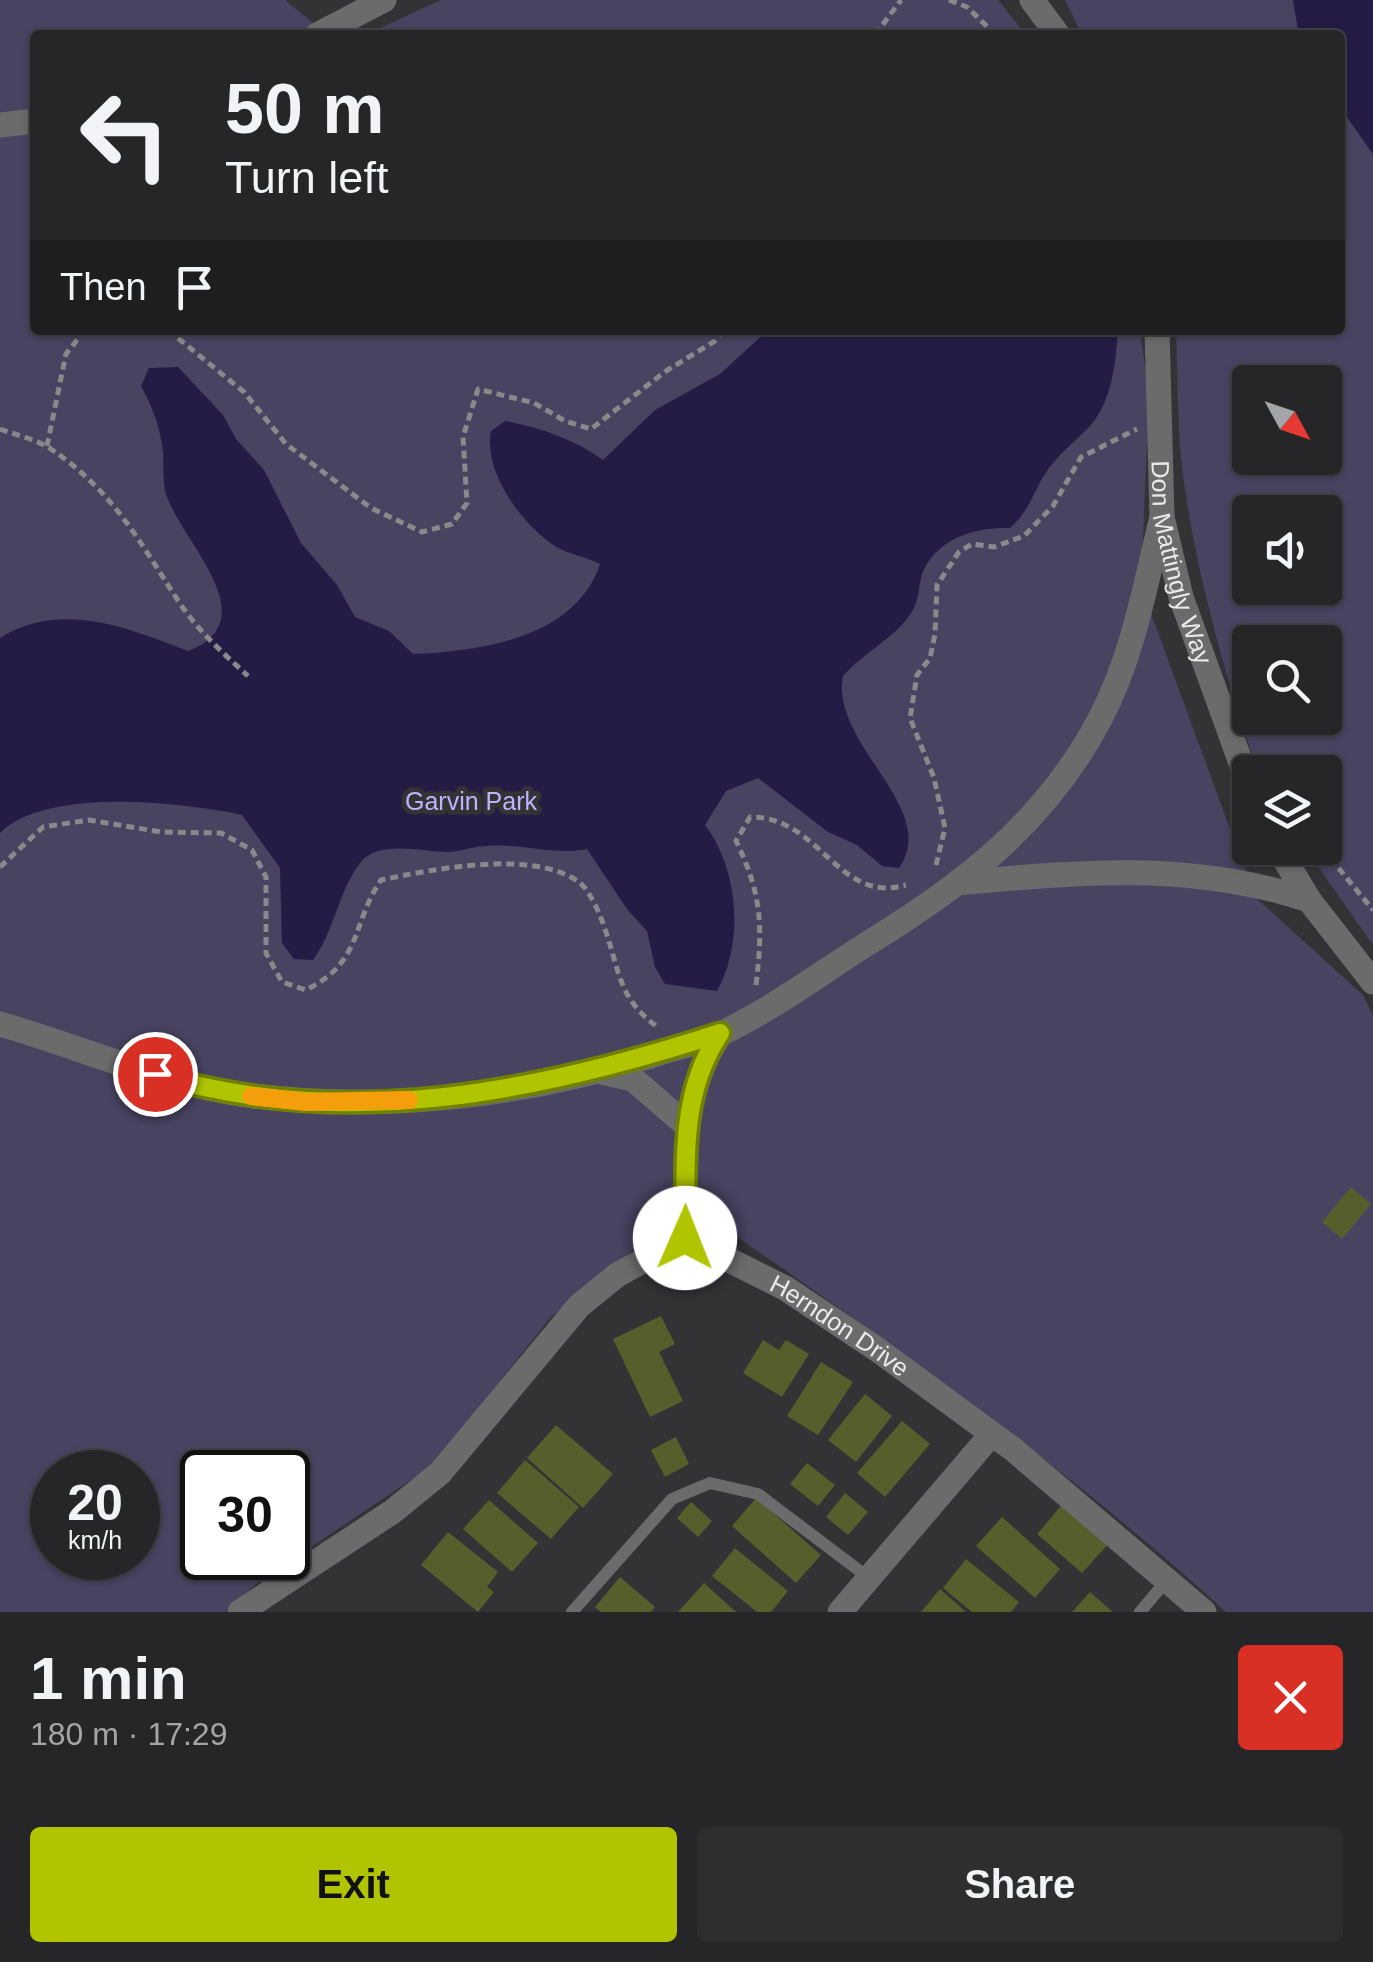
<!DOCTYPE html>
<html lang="en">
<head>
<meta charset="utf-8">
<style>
	body { margin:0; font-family:Arial,sans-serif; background:#2e2e30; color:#f1f3f6; height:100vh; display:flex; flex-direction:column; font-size:38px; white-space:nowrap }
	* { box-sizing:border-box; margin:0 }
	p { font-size:32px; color:#a4a5a8 }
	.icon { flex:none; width:55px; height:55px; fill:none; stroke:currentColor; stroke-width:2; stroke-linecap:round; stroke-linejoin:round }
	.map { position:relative; height:1612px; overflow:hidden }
	.sheet { display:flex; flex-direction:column; background:#262628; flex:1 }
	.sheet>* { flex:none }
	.hud { position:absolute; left:30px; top:30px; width:1315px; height:305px; border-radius:10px; box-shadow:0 2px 8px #0004,0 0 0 2px #424345; background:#262628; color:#f1f3f6; overflow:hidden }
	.needle { width:65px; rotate:130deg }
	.controls { position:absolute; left:1232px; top:365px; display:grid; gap:20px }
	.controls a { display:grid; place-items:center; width:110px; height:110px; border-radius:10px; background:#262628; box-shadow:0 2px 8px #0004,0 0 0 2px #424345; font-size:50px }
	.speed { position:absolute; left:30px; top:1450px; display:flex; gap:20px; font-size:50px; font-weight:700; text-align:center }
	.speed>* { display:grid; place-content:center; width:130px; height:130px; border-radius:50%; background:#262628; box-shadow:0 2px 8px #0004,0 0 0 2px #424345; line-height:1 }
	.speed small { font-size:25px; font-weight:400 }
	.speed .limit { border:5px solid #111; border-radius:15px; background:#fff; color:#111 }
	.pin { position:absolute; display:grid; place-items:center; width:85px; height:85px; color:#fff; margin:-42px; border:5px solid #fff; border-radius:50%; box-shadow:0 2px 10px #0007 }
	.me { position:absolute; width:110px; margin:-55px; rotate:1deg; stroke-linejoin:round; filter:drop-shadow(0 0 8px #0008) }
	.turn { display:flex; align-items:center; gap:35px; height:210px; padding:0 30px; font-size:45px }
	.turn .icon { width:130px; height:130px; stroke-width:2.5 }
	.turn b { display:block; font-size:70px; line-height:85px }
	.then { display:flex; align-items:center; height:95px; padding:0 30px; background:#0003; gap:20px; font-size:38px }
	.round { display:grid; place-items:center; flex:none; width:105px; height:105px; border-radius:10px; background:#2e2e30 }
	.summary { display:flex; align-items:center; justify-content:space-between; height:170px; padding:0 30px }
	h1 { font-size:60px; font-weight:800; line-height:75px }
	.cta { display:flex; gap:20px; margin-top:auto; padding:20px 30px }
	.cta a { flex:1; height:115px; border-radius:10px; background:#b0c500; color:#111; font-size:40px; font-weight:800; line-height:115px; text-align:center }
	.cta a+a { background:#2e2e30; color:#f1f3f6 }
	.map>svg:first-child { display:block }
	.green { fill:#474361; fill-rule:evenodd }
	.water { fill:#241c45 }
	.building { fill:#565f2c }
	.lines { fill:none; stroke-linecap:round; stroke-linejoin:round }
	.path { stroke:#89898b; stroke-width:5; stroke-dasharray:8 5; stroke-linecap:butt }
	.service { stroke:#6b6b6c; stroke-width:12 }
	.minor { stroke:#6b6b6c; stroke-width:25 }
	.route-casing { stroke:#728000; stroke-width:25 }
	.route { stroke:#b0c500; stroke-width:18 }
	.slow { stroke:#f59e0b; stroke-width:18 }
	.labels { text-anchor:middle; stroke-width:10; stroke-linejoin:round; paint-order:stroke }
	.street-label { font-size:25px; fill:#eaeaeb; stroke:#333235 }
	.park-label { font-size:25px; fill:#beb4fe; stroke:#333235 }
</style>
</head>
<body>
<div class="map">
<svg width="1373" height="1612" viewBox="0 0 1373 1612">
	<rect width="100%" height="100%" fill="#333235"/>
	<!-- green -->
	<g class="green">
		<path d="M0,0H285L328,35H35V330H1140L1149,396L1141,586L1255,897L1363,995L1373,1016V1612H1226C1069,1469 898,1348 724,1228L649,1237L550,1318L432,1466L256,1584L225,1612H0ZM52,1472H138V1558H52ZM202,1472H288V1558H202Z"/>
		<path d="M441,0H998L1026,35H365Z"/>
		<path d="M1065,0H1293L1299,35H1082Z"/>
		<path d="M1340,107L1373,154V945L1305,848H1325V772H1258C1225,675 1195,571 1182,468C1177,423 1178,376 1176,330H1340ZM1250,382H1325V458H1250ZM1250,512H1325V588H1250ZM1250,642H1325V718H1250Z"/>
	</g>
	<!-- water -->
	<g class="water">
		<path d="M1293,0H1373V154L1340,107V35H1299Z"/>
		<path d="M768,330H1118C1116,360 1112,402 1090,426C1074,443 1056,455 1043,477C1032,496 1028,512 1010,528C978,527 941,536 924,569C918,582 920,601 911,613C895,638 863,653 843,676C830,744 941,809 899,868L882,866L857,845L828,832L758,778L726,791L705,825C739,870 744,943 717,991L665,984L655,967L647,931L627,909L587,849C553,856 522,843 487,846C474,846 462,851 449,852C424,852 377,839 360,863C338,892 335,930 313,960L294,959L282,943L280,868L242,815C181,802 46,787 0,833V638C61,600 128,628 188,651C267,620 185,545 167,497C162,484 164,466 163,451C160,426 153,408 141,386L149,368L178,367L223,415L236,439L264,470L301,543L337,585L355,617L389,631L413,654C481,651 576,638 600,564C586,557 568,554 555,546C521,524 483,471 491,431L505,421C540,428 574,439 603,460L655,410L720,374Z"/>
	</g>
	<!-- building -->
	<g class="building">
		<path d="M1351,1187L1371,1204L1342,1239L1322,1222Z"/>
		<path d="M661,1316L675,1344L659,1352L683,1401L650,1417L613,1339Z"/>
		<path d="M763,1340L779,1350L786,1340L809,1354L782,1397L743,1373Z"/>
		<path d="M821,1362L853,1382L818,1435L787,1416Z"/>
		<path d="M865,1394L892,1416L856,1462L828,1440Z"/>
		<path d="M902,1421L930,1444L885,1497L857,1473Z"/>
		<path d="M556,1425L613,1474L583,1508L527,1458Z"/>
		<path d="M676,1437L689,1464L665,1477L651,1450Z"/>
		<path d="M525,1460L579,1507L551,1539L497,1493Z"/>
		<path d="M807,1463L835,1485L818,1506L790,1484Z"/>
		<path d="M845,1493L868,1512L848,1535L826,1517Z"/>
		<path d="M756,1498L821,1555L796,1583L732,1526Z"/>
		<path d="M489,1500L538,1543L512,1572L463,1529Z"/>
		<path d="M1066,1500L1112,1540L1082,1573L1037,1534Z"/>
		<path d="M691,1502L712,1521L698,1537L677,1518Z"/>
		<path d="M1002,1517L1060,1569L1035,1598L976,1546Z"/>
		<path d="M448,1532L498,1572L487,1587L494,1592L478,1612L421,1565Z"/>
		<path d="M735,1548L788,1591L771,1612H757L712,1576Z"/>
		<path d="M966,1559L1019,1602L1011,1612H972L943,1588Z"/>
		<path d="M620,1577L655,1607L651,1612H601L595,1607Z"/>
		<path d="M704,1583L736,1612H678Z"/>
		<path d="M940,1589L966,1612H921Z"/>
		<path d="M1090,1592L1113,1612H1072Z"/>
	</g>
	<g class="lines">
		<!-- path -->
		<g class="path">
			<path d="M949,0L967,7L996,35"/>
			<path d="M875,35L901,0"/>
			<path d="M168,330L244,392L286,444L371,508L422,532L452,524L467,503L463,437L478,389L534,403L565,421L591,429L666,371L715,341L724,330"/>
			<path d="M0,429C16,435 36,439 51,449C114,492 139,541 179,602C198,631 223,653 248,676"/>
			<path d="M47,446L66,354L85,330"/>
			<path d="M1322,848L1373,910"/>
			<path d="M936,865L945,828L934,778L910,718L917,675L930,658L935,634L937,585L959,552L972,544L994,547L1024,536L1053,506L1081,457L1137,429"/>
			<path d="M0,867L43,827L89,820L161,832L221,833L252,850L266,877V953L282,982L306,990C363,962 351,924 381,880C434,869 533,849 579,882C589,889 601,916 605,929C620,972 618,999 659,1028"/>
			<path d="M756,985C763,927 762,894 736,841L750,817C820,816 838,905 906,885"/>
		</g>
		<!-- service -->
		<g class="service">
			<path d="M572,1612L672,1499L710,1483L758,1494L869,1578"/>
			<path d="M1140,1612L1167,1580"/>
		</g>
		<!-- minor -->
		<g class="minor">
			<path d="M1032,0L1058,35"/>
			<path d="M317,35L384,0"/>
			<path d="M0,125L35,121"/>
			<path id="s1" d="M1157,330L1162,517L1181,597L1250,788"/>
			<path d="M1278,848L1309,900L1373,982"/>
			<path d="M957,883C1079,872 1189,861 1309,900"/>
			<path d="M0,1024C84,1048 166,1086 254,1096C388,1112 529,1095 657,1054C678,1047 702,1042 722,1033C773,1009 822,972 870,942C966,883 1046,821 1100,719C1133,657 1145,585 1162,517"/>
			<path d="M601,1072L633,1079L685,1124"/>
			<path id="s2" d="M685,1238L785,1288L878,1350L1014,1450L1204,1612"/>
			<path d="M685,1238C687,1165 678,1096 721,1033"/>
			<path d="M240,1612L392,1512L440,1473L579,1306L617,1275L685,1238"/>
			<path d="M840,1612L990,1436"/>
		</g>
	</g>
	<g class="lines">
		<!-- route casing -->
		<g class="route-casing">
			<path id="route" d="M155,1074C342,1132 539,1092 720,1033C678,1096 687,1165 685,1238"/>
		</g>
		<!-- route -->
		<use href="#route" class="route"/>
		<!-- slow -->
		<path class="slow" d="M251,1096L306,1102L409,1100"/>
	</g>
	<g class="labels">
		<!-- street labels -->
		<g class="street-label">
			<text dy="9" stroke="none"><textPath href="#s1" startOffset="235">Don Mattingly Way</textPath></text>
			<text dy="9" stroke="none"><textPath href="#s2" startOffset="178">Herndon Drive</textPath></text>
		</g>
		<!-- park labels -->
		<g class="park-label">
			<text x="471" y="810">Garvin Park</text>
		</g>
	</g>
</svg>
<div class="controls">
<a><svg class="needle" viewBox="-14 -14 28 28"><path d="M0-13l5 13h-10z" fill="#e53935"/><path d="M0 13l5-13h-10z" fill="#a4a5a8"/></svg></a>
<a><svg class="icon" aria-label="sound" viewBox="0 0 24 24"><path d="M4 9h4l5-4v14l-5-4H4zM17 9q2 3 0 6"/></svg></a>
<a><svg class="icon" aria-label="search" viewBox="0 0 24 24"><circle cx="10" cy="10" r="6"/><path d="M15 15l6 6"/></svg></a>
<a><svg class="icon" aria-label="layers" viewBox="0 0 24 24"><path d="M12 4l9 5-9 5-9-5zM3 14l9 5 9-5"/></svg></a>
</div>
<div class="speed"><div>20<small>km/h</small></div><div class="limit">30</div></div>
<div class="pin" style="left:155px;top:1074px;background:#d93025"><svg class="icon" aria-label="arrive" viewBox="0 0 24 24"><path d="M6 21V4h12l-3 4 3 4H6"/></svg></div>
<svg class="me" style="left:685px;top:1238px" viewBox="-20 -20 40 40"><circle r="19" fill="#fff"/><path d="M0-13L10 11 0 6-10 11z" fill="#b0c500"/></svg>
<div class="hud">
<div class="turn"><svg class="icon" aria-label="left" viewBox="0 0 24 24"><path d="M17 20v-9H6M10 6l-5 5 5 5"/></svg><div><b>50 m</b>Turn left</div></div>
<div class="then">Then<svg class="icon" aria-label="arrive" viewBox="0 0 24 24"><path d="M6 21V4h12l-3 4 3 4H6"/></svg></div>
</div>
</div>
<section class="sheet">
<div class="summary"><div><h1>1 min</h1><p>180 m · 17:29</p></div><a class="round" style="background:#d93025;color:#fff"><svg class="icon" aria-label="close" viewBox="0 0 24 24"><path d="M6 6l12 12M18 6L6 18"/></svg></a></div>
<div class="cta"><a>Exit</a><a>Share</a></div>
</section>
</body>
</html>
